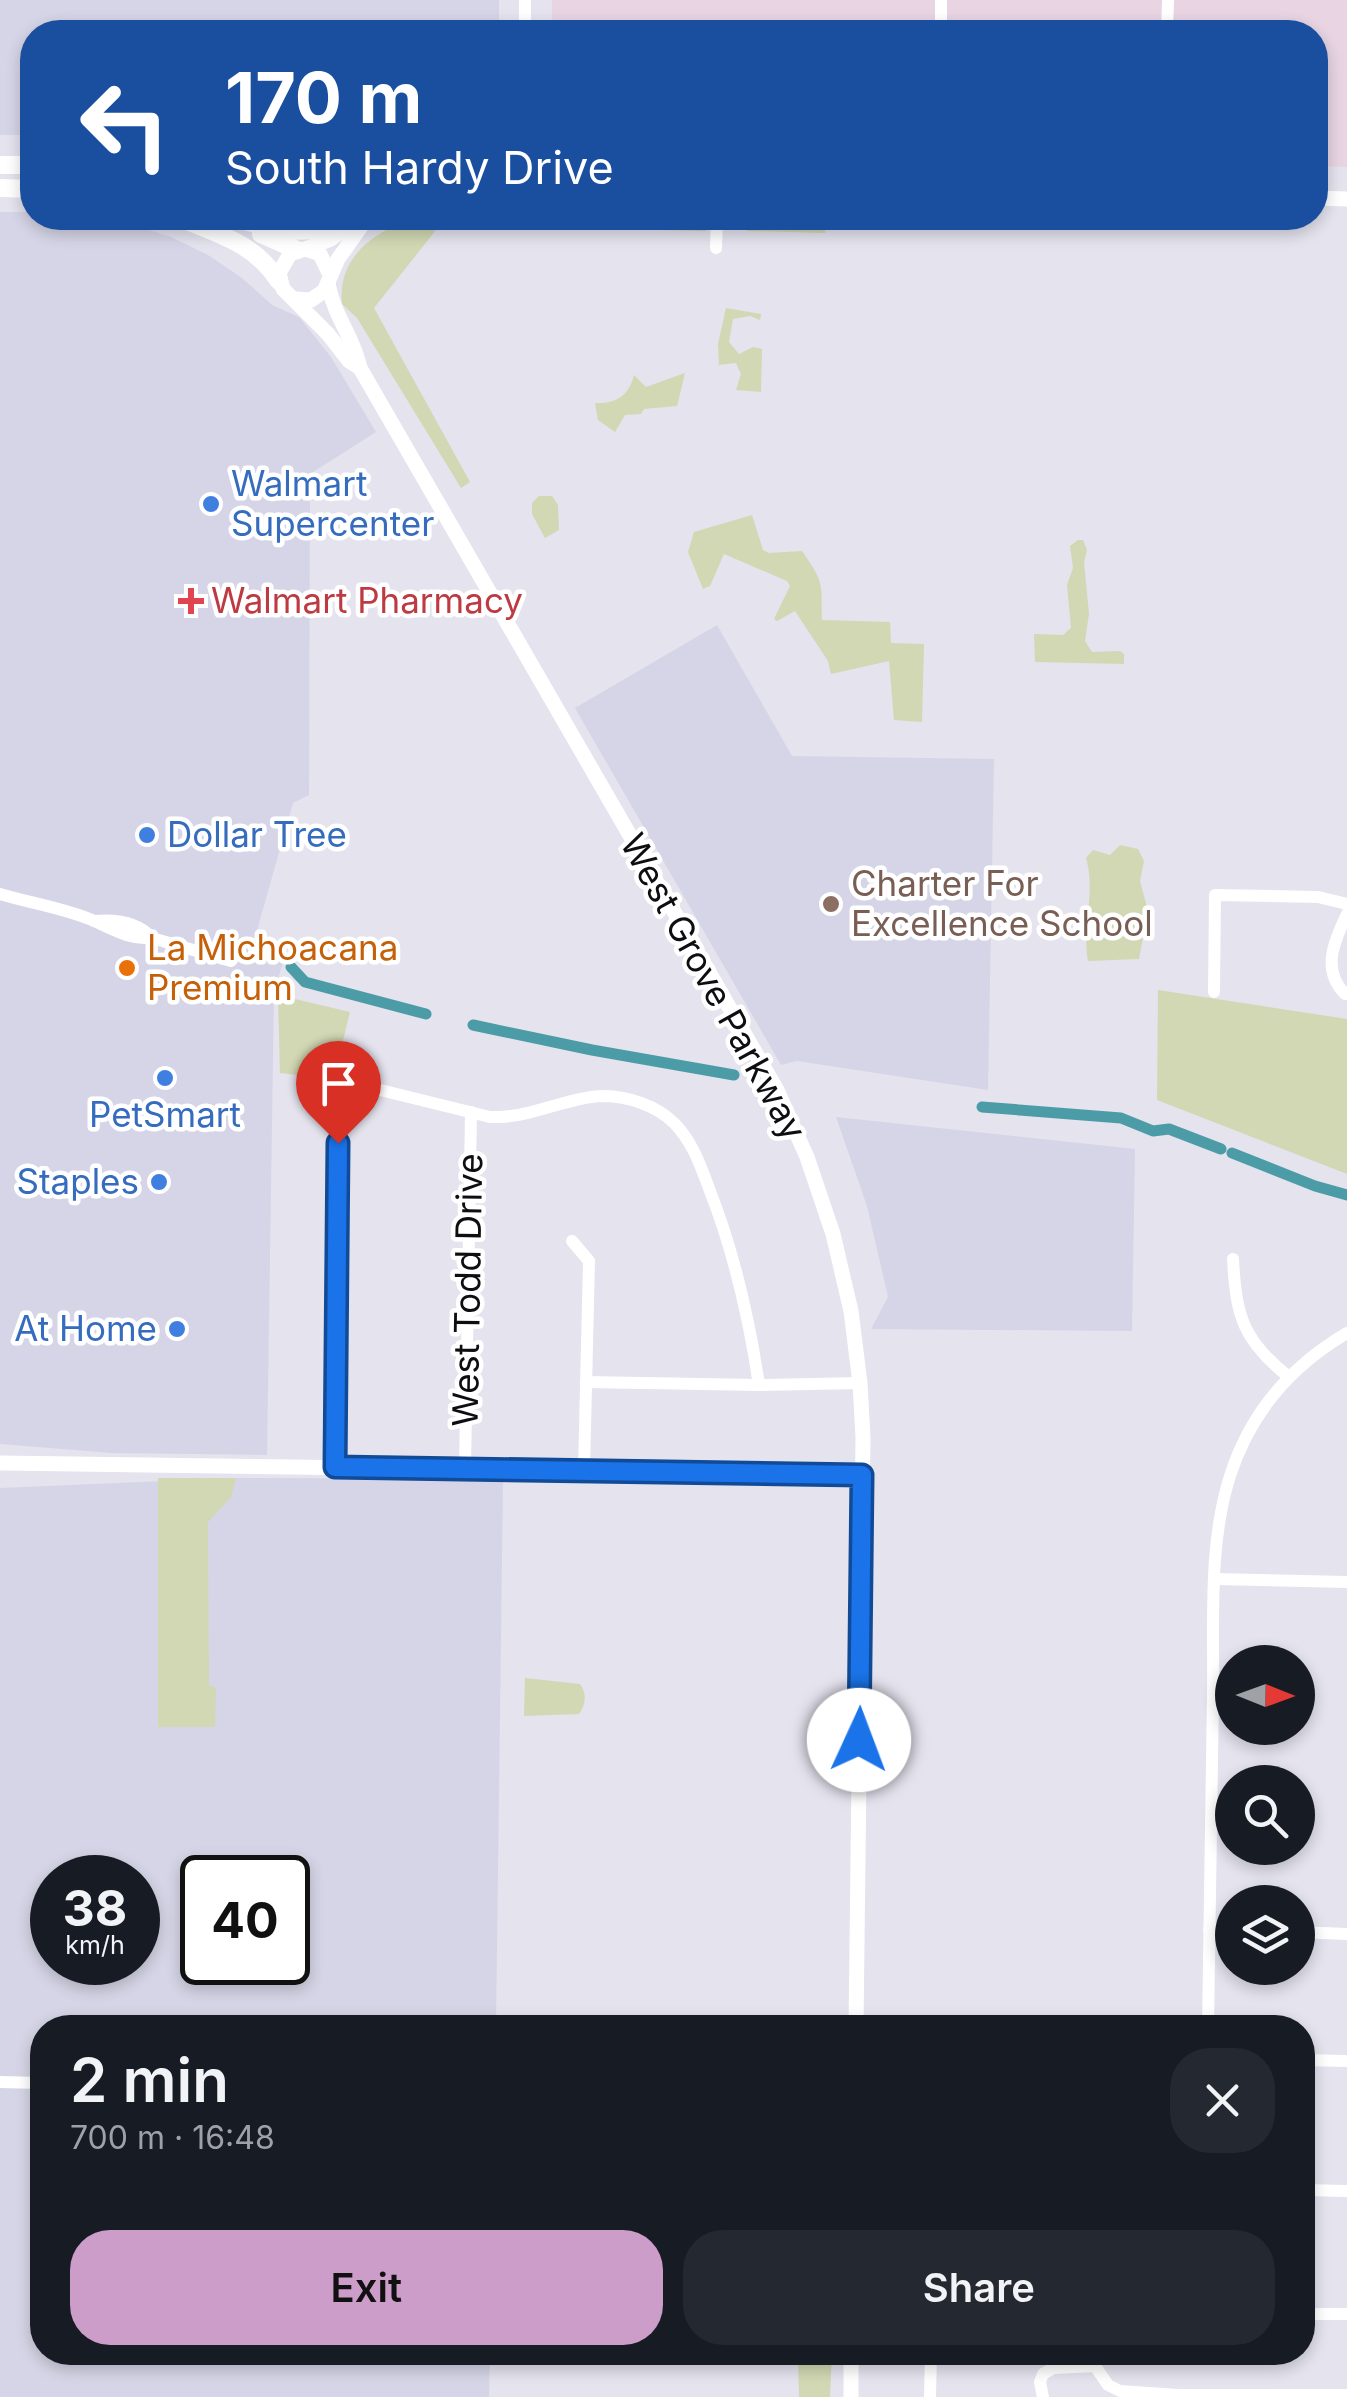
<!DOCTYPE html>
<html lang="en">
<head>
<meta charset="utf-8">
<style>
	body { margin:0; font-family:Inter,sans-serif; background:#242831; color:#f1f3f6; height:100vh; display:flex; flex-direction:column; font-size:38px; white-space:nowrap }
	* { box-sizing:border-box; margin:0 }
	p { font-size:32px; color:#9ea1a6 }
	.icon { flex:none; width:55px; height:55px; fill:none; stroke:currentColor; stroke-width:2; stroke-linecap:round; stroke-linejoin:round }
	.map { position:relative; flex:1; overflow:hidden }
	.panel { position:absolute; left:30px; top:2015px; width:1285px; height:350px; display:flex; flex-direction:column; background:#171b24; border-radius:40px; box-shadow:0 5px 15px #0003 }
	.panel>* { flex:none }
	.hud { position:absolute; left:20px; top:20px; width:1308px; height:210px; border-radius:40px; box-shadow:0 5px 15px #0003; background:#1a4fa0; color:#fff; overflow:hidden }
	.needle { width:65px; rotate:91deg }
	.controls { position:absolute; left:1215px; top:1645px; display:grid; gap:20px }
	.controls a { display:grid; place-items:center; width:100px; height:100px; border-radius:50%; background:#171b24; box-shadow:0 5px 15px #0003; font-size:50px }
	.speed { position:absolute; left:30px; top:1855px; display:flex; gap:20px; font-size:50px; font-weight:700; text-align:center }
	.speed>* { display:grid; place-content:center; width:130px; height:130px; border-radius:50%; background:#171b24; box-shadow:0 5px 15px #0003; line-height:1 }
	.speed small { font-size:25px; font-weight:400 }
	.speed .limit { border:5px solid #111; border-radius:15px; background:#fff; color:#111 }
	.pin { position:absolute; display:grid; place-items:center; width:85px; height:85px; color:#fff; margin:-102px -42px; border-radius:50% 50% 50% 0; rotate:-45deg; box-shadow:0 0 10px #0007 }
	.pin .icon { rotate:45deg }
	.me { position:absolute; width:110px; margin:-55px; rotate:2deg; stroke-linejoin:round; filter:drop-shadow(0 0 8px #0008) }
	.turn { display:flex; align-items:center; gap:35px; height:210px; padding:0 40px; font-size:45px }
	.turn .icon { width:130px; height:130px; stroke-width:2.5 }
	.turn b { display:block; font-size:70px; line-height:85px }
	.round { display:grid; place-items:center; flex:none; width:105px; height:105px; border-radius:40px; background:#242831 }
	.head { display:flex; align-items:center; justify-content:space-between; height:170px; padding:0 40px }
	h1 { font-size:60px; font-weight:600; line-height:75px }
	.primary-button { display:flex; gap:20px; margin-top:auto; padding:20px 40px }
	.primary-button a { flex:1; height:115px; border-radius:40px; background:#cd9dca; color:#111; font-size:40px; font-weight:600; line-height:115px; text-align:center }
	.primary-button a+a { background:#242831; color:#f1f3f6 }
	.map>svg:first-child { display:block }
	.built { fill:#d6d5e7; fill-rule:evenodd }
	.industrial { fill:#e8d4e3 }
	.green { fill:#d2d8b3 }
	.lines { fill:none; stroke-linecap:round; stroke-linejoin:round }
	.canal { stroke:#4c9ca7; stroke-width:11 }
	.minor { stroke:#fff; stroke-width:12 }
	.tertiary { stroke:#fff; stroke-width:15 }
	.secondary { stroke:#fff; stroke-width:18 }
	.route-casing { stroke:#114b97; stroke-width:25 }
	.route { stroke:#1a73e8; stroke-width:18 }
	.shop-dot { fill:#3f7fe0; stroke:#fff; stroke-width:4 }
	.health-dot { fill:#e0444e; stroke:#fff; stroke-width:4 }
	.education-dot { fill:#8d6e63; stroke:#fff; stroke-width:4 }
	.food-dot { fill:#e8710a; stroke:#fff; stroke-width:4 }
	.labels { text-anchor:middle; stroke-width:9; stroke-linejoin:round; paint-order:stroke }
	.shop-label { font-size:35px; fill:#366cbe; stroke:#fff; text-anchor:start }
	.health-label { font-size:35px; fill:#be3a42; stroke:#fff; text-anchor:start }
	.education-label { font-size:35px; fill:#785e54; stroke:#fff; text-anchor:start }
	.food-label { font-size:35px; fill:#c56008; stroke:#fff; text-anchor:start }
	.street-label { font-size:35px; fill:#0e0e12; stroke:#fff }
</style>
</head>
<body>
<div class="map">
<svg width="1347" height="2397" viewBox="0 0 1347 2397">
	<rect width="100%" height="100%" fill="#e4e3ee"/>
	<!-- built -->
	<g class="built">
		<path d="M0,0H499V32H32V135H0Z"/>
		<path d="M0,212H32V218L114,219L171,237L208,255L242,278L272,305L299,317L331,357L376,432L310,474L309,795L293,803L256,934L289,944L274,991L267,1455L112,1453L0,1444Z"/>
		<path d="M717,625L792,756L994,759L988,1090L797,1061L781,1065L575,708Z"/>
		<path d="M836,1117L1135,1149L1132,1331L871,1329L888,1297L867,1206Z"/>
		<path d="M236,1478L503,1479L496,2027L42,2028V2352L490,2353L489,2397H0V1488ZM52,1878H138V1962H52ZM202,1878H288V1962H202Z"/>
	</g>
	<!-- industrial -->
	<path class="industrial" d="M552,0H1347V167L1315,166V32H552Z"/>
	<!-- green -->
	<g class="green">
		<path d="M416,218H707L706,231L440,225L374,308L470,482L461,488L357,318L342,304C337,257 375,230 416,218Z"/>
		<path d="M726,218H826L825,233L748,231Z"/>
		<path d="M726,308L761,314L760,320L750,316L733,319L729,342L739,354L753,347L762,349L761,392L736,390L741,374L736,363L719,365L718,344Z"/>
		<path d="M685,373L677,406L644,409L641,414L625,415L615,432L598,420L595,403C616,404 629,396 634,375L646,387Z"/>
		<path d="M539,496H552L558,505L559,530L545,538L532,514V503Z"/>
		<path d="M752,515L763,550L769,553L802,551C825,584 821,583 822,620L890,622L891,643L924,644L922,722L894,720L889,661L831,674L828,661L795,611L777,621L774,619L790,586L787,581L724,554L710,586L703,589L688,552L694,532Z"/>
		<path d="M1078,540H1083L1087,550L1084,562L1089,614L1085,641L1092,652L1120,651L1124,654V664L1035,662L1034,634L1063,635L1071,628L1067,585L1073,568L1070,546Z"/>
		<path d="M1120,845L1138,849L1144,861L1140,881L1148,911L1139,959L1088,961C1082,929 1096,891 1086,858L1093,850L1110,855Z"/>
		<path d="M1158,990L1347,1019V1174L1157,1100Z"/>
		<path d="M278,995L350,1012L338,1061L326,1078L280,1073Z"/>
		<path d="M158,1478H236L231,1497L208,1522L209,1685L216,1688L215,1727H158Z"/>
		<path d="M525,1678L580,1684C587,1694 586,1704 579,1714L524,1716Z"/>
		<path d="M798,2353H832L830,2397H799Z"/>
	</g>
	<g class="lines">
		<!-- canal -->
		<g class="canal">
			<path d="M291,967L305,982L426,1014"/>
			<path d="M473,1025L592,1050L734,1075"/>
			<path d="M982,1107L1121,1118L1153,1131L1169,1129L1221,1149"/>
			<path d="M1232,1153L1315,1186L1347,1195"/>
		</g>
		<!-- minor -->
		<g class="minor">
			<path d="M525,32V0"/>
			<path d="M941,32V0"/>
			<path d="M1167,32L1168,0"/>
			<path d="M716,248L717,218"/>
			<path d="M0,894C30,903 63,908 92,920C113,929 129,940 152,938L231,961"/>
			<path d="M94,921C115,919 138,922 152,938"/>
			<path d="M1214,992L1215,895L1318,897L1347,904"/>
			<path d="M1345,994C1321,970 1334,941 1347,914"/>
			<path d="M572,1241L589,1261L584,1470"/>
			<path d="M1233,1259C1236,1316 1243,1341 1289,1377"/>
			<path d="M586,1382L759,1385L860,1383"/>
			<path d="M335,1467L339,1104L344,1085L356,1084L490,1117C530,1119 565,1097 604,1096C628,1096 657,1106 674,1123C693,1142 701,1167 710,1191C735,1255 749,1318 759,1385"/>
			<path d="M465,1469L471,1112"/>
			<path d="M1215,1579L1347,1582"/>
			<path d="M1209,1929L1232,1930"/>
			<path d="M1298,1932L1347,1934"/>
			<path d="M1208,2028C1209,1916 1211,1805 1213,1694C1214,1622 1208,1545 1230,1476C1250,1413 1291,1366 1347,1333"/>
			<path d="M1302,2060L1347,2061"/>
			<path d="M0,2082L42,2083"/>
			<path d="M1302,2190L1347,2191"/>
			<path d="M1302,2314H1347"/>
			<path d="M1095,2366L1108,2385L1120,2391L1178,2395H1347"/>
			<path d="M930,2397L931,2352"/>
			<path d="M1043,2397L1040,2382L1043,2374L1053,2368L1095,2366L1099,2352"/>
		</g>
		<!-- tertiary -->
		<g class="tertiary">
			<path d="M1315,198L1347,199"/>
			<path d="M305,249L331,239L356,220"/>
			<path d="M330,275L320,254L305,249L290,254L279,273L283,289L328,334L349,361L360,368"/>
			<path d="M328,284C334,316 354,338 360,368L777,1090L807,1157L833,1234L851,1311L860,1383L863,1438L856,2028"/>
			<path d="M296,299L311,300L324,291L338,259L367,218"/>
			<path d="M0,1463L862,1475"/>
			<path d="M851,2397V2352"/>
		</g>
		<!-- secondary -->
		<g class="secondary">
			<path d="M0,165H32"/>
			<path d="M0,188L32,189"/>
			<path d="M180,218C220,235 254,243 279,281"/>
			<path d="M233,218C275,229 309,240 349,218"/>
			<path d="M261,234L297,250"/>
		</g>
	</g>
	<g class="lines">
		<!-- route casing -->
		<g class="route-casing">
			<path id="route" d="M338,1143L335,1467L862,1475L859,1740"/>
		</g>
		<!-- route -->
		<use href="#route" class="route"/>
	</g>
	<!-- markers -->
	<g class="shop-dot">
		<circle cx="211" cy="504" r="10"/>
		<circle cx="147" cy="835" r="10"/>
		<circle cx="165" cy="1078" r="10"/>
		<circle cx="159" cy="1182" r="10"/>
		<circle cx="177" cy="1329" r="10"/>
	</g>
	<path class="health-dot" d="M186 586h10v10h10v10h-10v10h-10v-10h-10v-10h10z"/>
	<circle class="education-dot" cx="831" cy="904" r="10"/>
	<circle class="food-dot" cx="127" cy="968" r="10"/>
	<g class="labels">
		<!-- shop labels -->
		<g class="shop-label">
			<text x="231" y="496">Walmart<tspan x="231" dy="40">Supercenter</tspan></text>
			<text x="167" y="847">Dollar Tree</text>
			<text x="165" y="1127" text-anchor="middle">PetSmart</text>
			<text x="139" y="1194" text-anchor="end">Staples</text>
			<text x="157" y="1341" text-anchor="end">At Home</text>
		</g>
		<!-- health labels -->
		<g class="health-label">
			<text x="211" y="613">Walmart Pharmacy</text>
		</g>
		<!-- education labels -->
		<g class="education-label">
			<text x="851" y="896">Charter For<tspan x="851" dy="40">Excellence School</tspan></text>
		</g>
		<!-- food labels -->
		<g class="food-label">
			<text x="147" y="960">La Michoacana<tspan x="147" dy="40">Premium</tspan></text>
		</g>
		<!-- street labels -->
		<g class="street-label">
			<text transform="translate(713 987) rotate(61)" y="12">West Grove Parkway</text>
			<text transform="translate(468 1290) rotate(-89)" y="12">West Todd Drive</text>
		</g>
	</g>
</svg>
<div class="controls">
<a><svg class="needle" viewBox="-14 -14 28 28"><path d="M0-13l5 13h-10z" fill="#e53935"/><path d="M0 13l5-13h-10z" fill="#9ea1a6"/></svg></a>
<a><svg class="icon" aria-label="search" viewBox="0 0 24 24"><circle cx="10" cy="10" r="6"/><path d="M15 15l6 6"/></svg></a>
<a><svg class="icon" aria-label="layers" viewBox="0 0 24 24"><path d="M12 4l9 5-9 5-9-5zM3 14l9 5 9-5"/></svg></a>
</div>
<div class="speed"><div>38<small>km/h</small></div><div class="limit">40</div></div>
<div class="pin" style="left:338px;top:1143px;background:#d93025"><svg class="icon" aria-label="arrive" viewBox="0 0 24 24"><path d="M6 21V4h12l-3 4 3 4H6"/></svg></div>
<svg class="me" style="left:859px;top:1740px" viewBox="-20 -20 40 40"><circle r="19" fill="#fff"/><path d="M0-13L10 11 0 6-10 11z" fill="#1a73e8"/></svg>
<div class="hud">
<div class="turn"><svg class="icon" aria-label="left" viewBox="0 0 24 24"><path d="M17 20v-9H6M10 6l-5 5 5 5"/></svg><div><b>170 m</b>South Hardy Drive</div></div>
</div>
<section class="panel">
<div class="head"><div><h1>2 min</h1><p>700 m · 16:48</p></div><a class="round"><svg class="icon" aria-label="close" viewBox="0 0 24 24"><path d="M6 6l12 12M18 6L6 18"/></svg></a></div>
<div class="primary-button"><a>Exit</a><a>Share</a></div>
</section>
</div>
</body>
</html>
